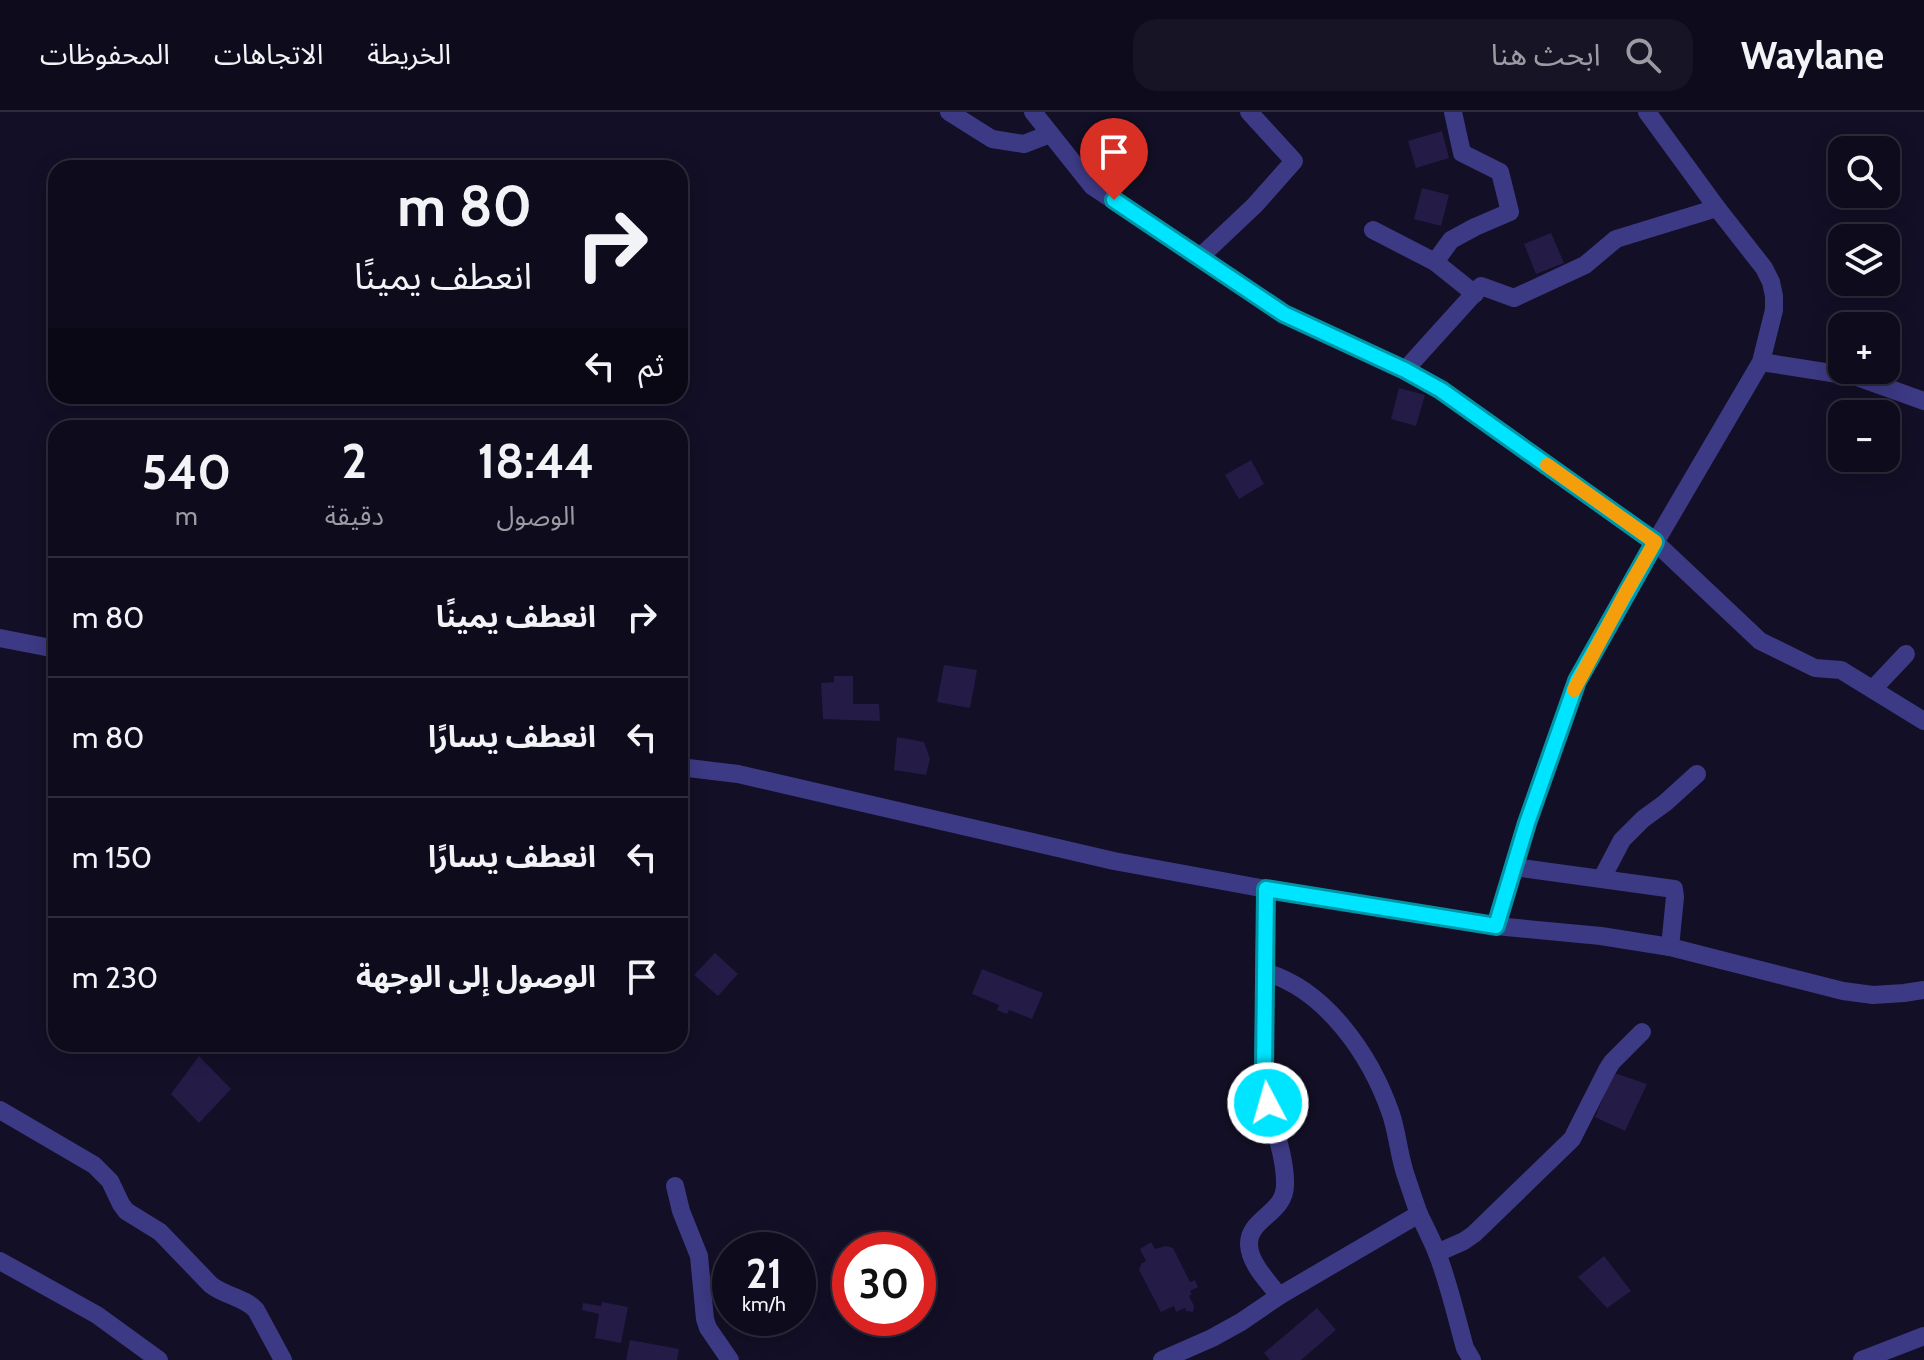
<!DOCTYPE html>
<html lang="ar">
<head>
<meta charset="utf-8">
<style>
	body { margin:0; font-family:Cabin,"Noto Sans Arabic",sans-serif; background:#171425; color:#f1f3f6; direction:rtl; height:100vh; display:flex; flex-direction:column; font-size:30px; white-space:nowrap }
	* { box-sizing:border-box; margin:0 }
	p { font-size:26px; color:#9b9ba3 }
	.icon { flex:none; width:44px; height:44px; fill:none; stroke:currentColor; stroke-width:2; stroke-linecap:round; stroke-linejoin:round }
	.map { position:relative; flex:1; overflow:hidden; direction:ltr }
	.details { position:absolute; left:48px; top:308px; width:640px; height:632px; display:flex; flex-direction:column; background:#0e0b1c; border-radius:24px; box-shadow:0 4px 20px #0003,0 0 0 2px #2e2b3b; direction:rtl }
	.details>* { flex:none }
	.top-card { position:absolute; left:48px; top:48px; width:640px; height:244px; border-radius:24px; box-shadow:0 4px 20px #0003,0 0 0 2px #2e2b3b; direction:rtl; background:#0e0b1c; color:#f1f3f6; overflow:hidden }
	.controls { position:absolute; left:1828px; top:24px; display:grid; gap:16px }
	.controls a { display:grid; place-items:center; width:72px; height:72px; border-radius:16px; background:#0e0b1c; box-shadow:0 4px 20px #0003,0 0 0 2px #2e2b3b; font-size:40px }
	.speed { position:absolute; left:712px; top:1120px; display:flex; gap:16px; font-size:40px; font-weight:700; text-align:center }
	.speed>* { display:grid; place-content:center; width:104px; height:104px; border-radius:50%; background:#0e0b1c; box-shadow:0 4px 20px #0003,0 0 0 2px #2e2b3b; line-height:1 }
	.speed small { font-size:20px; font-weight:400 }
	.speed .limit { border:12px solid #d22; background:#fff; color:#111 }
	.pin { position:absolute; display:grid; place-items:center; width:68px; height:68px; color:#fff; margin:-82px -34px; border-radius:50% 50% 50% 0; rotate:-45deg; box-shadow:0 0 8px #0007 }
	.pin .icon { rotate:45deg }
	.me { position:absolute; width:88px; margin:-44px; rotate:354deg; stroke-linejoin:round; filter:drop-shadow(0 0 6px #0008) }
	.turn { display:flex; align-items:center; gap:28px; height:168px; padding:0 24px; font-size:36px }
	.turn .icon { width:104px; height:104px; stroke-width:2.5 }
	.turn b { display:block; font-size:56px; line-height:68px }
	.then { display:flex; align-items:center; height:76px; padding:0 24px; background:#0003; gap:16px; font-size:30px }
	.eta { display:flex; justify-content:space-evenly; align-items:center; height:136px; text-align:center }
	.eta b { font-size:48px; font-weight:700; line-height:56px }
	ul { padding:0; list-style:none }
	li { display:flex; align-items:center; gap:24px; height:120px; padding:0 24px; border-top:2px solid #2e2b3b }
	li div { flex:1 }
	li b { display:block; font-size:30px }
	li em { font-style:normal }
	header { display:flex; align-items:center; gap:48px; box-sizing:border-box; height:112px; padding:0 40px; background:#0e0b1c; border-bottom:2px solid #2e2b3b }
	header strong { font-size:38px }
	nav { display:flex; gap:44px; margin-inline-start:auto; font-size:28px }
	.search { width:560px; height:72px; background:#171425; display:flex; align-items:center; gap:20px; box-sizing:border-box; padding:0 28px; border-radius:24px; color:#9b9ba3; font-size:30px }
	.map>svg:first-child { display:block }
	.building { fill:#241b47 }
	.lines { fill:none; stroke-linecap:round; stroke-linejoin:round }
	.street { stroke:#3d3a85; stroke-width:18 }
	.route-casing { stroke:#0095a6; stroke-width:20 }
	.route { stroke:#00e5ff; stroke-width:14 }
	.slow { stroke:#f59e0b; stroke-width:14 }
</style>
</head>
<body>
<header>
<strong>Waylane</strong>
<div class="search"><svg class="icon" aria-label="search" viewBox="0 0 24 24"><circle cx="10" cy="10" r="6"/><path d="M15 15l6 6"/></svg>ابحث هنا</div>
<nav><a>الخريطة</a><a>الاتجاهات</a><a>المحفوظات</a></nav>
</header>
<div class="map">
<svg width="1924" height="1248" viewBox="0 0 1924 1248">
	<rect width="100%" height="100%" fill="#130f26"/>
	<!-- building -->
	<g class="building">
		<path d="M1442,19L1449,46L1416,56L1408,29Z"/>
		<path d="M1422,76L1449,83L1441,114L1414,107Z"/>
		<path d="M1551,121L1564,151L1536,162L1524,132Z"/>
		<path d="M1399,276L1425,283L1416,314L1391,307Z"/>
		<path d="M1251,348L1264,372L1239,387L1225,363Z"/>
		<path d="M944,553L977,558L970,596L937,590Z"/>
		<path d="M834,564H853V592H879L880,609L823,607L821,571L834,570Z"/>
		<path d="M897,625L924,630L930,647L926,663L894,658Z"/>
		<path d="M715,841L738,862L718,884L694,863Z"/>
		<path d="M982,857L1043,881L1032,907L1009,898L1007,902L997,898L999,893L972,882Z"/>
		<path d="M199,944L231,977L199,1011L171,982Z"/>
		<path d="M1614,961L1647,972L1625,1019L1595,1005Z"/>
		<path d="M1151,1130L1155,1137L1166,1134L1173,1136L1190,1170L1195,1168L1198,1175L1190,1179L1192,1182L1189,1184L1194,1194L1193,1200L1186,1199L1185,1196L1176,1200L1174,1194L1161,1200L1139,1158L1141,1152L1146,1149L1140,1137Z"/>
		<path d="M1604,1144L1631,1179L1607,1196L1578,1165Z"/>
		<path d="M602,1190L628,1195L621,1231L595,1226L599,1202L582,1198L583,1191L601,1194Z"/>
		<path d="M1317,1196L1336,1218L1301,1248H1270L1264,1241Z"/>
		<path d="M630,1228L679,1237L677,1248H626Z"/>
	</g>
	<g class="lines">
		<!-- street -->
		<g class="street">
			<path d="M949,0L992,27L1024,32L1050,22"/>
			<path d="M1033,0L1092,74L1284,202L1405,258L1441,278L1655,430L1760,529L1815,556L1841,558L1924,609"/>
			<path d="M1453,0L1462,41L1500,60L1510,100L1475,115L1451,128L1435,150L1475,182"/>
			<path d="M1373,118L1435,150"/>
			<path d="M1199,146L1255,93L1294,49L1249,0"/>
			<path d="M1761,250L1857,265L1924,289"/>
			<path d="M1405,258L1481,174L1514,186L1585,153L1616,127L1717,96"/>
			<path d="M0,526L56,537"/>
			<path d="M1873,577L1906,542"/>
			<path d="M680,655L738,662L1114,749L1266,777L1496,814L1601,824L1670,835L1843,879L1873,883L1904,881L1924,878"/>
			<path d="M1514,755L1674,777L1675,785L1670,835"/>
			<path d="M1602,766L1622,728L1643,707L1665,691L1697,662"/>
			<path d="M1266,777C1265,819 1264,862 1264,905C1264,927 1262,949 1265,972C1268,1005 1286,1040 1285,1073C1285,1102 1248,1106 1249,1133C1250,1152 1268,1169 1279,1184"/>
			<path d="M1496,814L1527,711L1577,569L1625,482L1761,250L1774,198V184L1771,170L1764,156L1717,96L1647,0"/>
			<path d="M1264,860C1326,877 1371,944 1391,1002C1398,1023 1399,1046 1407,1067C1411,1079 1415,1091 1419,1102C1425,1115 1432,1128 1437,1141C1449,1172 1456,1204 1465,1236L1472,1248"/>
			<path d="M0,998L94,1053L110,1069L121,1092L126,1099L160,1120L211,1173C225,1184 244,1185 256,1198L283,1248"/>
			<path d="M675,1074L681,1099L699,1144L705,1207L708,1216L730,1248"/>
			<path d="M1437,1141L1464,1129L1474,1122L1572,1027L1607,958L1612,950L1642,920"/>
			<path d="M0,1149L97,1203L159,1248"/>
			<path d="M1162,1248L1212,1226L1241,1210L1279,1184L1419,1102"/>
			<path d="M1862,1248L1924,1224"/>
		</g>
	</g>
	<g class="lines">
		<!-- route casing -->
		<g class="route-casing">
			<path id="route" d="M1114,88L1284,202L1405,258L1441,278L1655,430L1577,569L1527,711L1496,814L1266,777L1264,958L1268,991"/>
		</g>
		<!-- route -->
		<use href="#route" class="route"/>
		<!-- slow -->
		<path class="slow" d="M1547,353L1655,430L1625,482L1574,578"/>
	</g>
</svg>
<div class="controls">
<a><svg class="icon" aria-label="search" viewBox="0 0 24 24"><circle cx="10" cy="10" r="6"/><path d="M15 15l6 6"/></svg></a>
<a><svg class="icon" aria-label="layers" viewBox="0 0 24 24"><path d="M12 4l9 5-9 5-9-5zM3 14l9 5 9-5"/></svg></a>
<a>+</a>
<a>−</a>
</div>
<div class="speed"><div>21<small>km/h</small></div><div class="limit">30</div></div>
<div class="pin" style="left:1114px;top:88px;background:#d93025"><svg class="icon" aria-label="arrive" viewBox="0 0 24 24"><path d="M6 21V4h12l-3 4 3 4H6"/></svg></div>
<svg class="me" style="left:1268px;top:991px" viewBox="-20 -20 40 40"><circle r="17" fill="#00e5ff" stroke="#fff" stroke-width="3"/><path d="M0-11L8 9 0 5-8 9z" fill="#fff"/></svg>
<div class="top-card">
<div class="turn"><svg class="icon" aria-label="right" viewBox="0 0 24 24"><path d="M7 20v-9h11M14 6l5 5-5 5"/></svg><div><b>80 m</b>انعطف يمينًا</div></div>
<div class="then">ثم<svg class="icon" aria-label="left" viewBox="0 0 24 24"><path d="M17 20v-9H6M10 6l-5 5 5 5"/></svg></div>
</div>
<section class="details">
<div class="eta">
<div><b>18:44</b><p>الوصول</p></div>
<div><b>2</b><p>دقيقة</p></div>
<div><b>540</b><p>m</p></div>
</div>
<ul>
<li><svg class="icon" aria-label="right" viewBox="0 0 24 24"><path d="M7 20v-9h11M14 6l5 5-5 5"/></svg><div><b>انعطف يمينًا</b></div><em>80 m</em></li>
<li><svg class="icon" aria-label="left" viewBox="0 0 24 24"><path d="M17 20v-9H6M10 6l-5 5 5 5"/></svg><div><b>انعطف يسارًا</b></div><em>80 m</em></li>
<li><svg class="icon" aria-label="left" viewBox="0 0 24 24"><path d="M17 20v-9H6M10 6l-5 5 5 5"/></svg><div><b>انعطف يسارًا</b></div><em>150 m</em></li>
<li><svg class="icon" aria-label="arrive" viewBox="0 0 24 24"><path d="M6 21V4h12l-3 4 3 4H6"/></svg><div><b>الوصول إلى الوجهة</b></div><em>230 m</em></li>
</ul>
</section>
</div>
</body>
</html>
